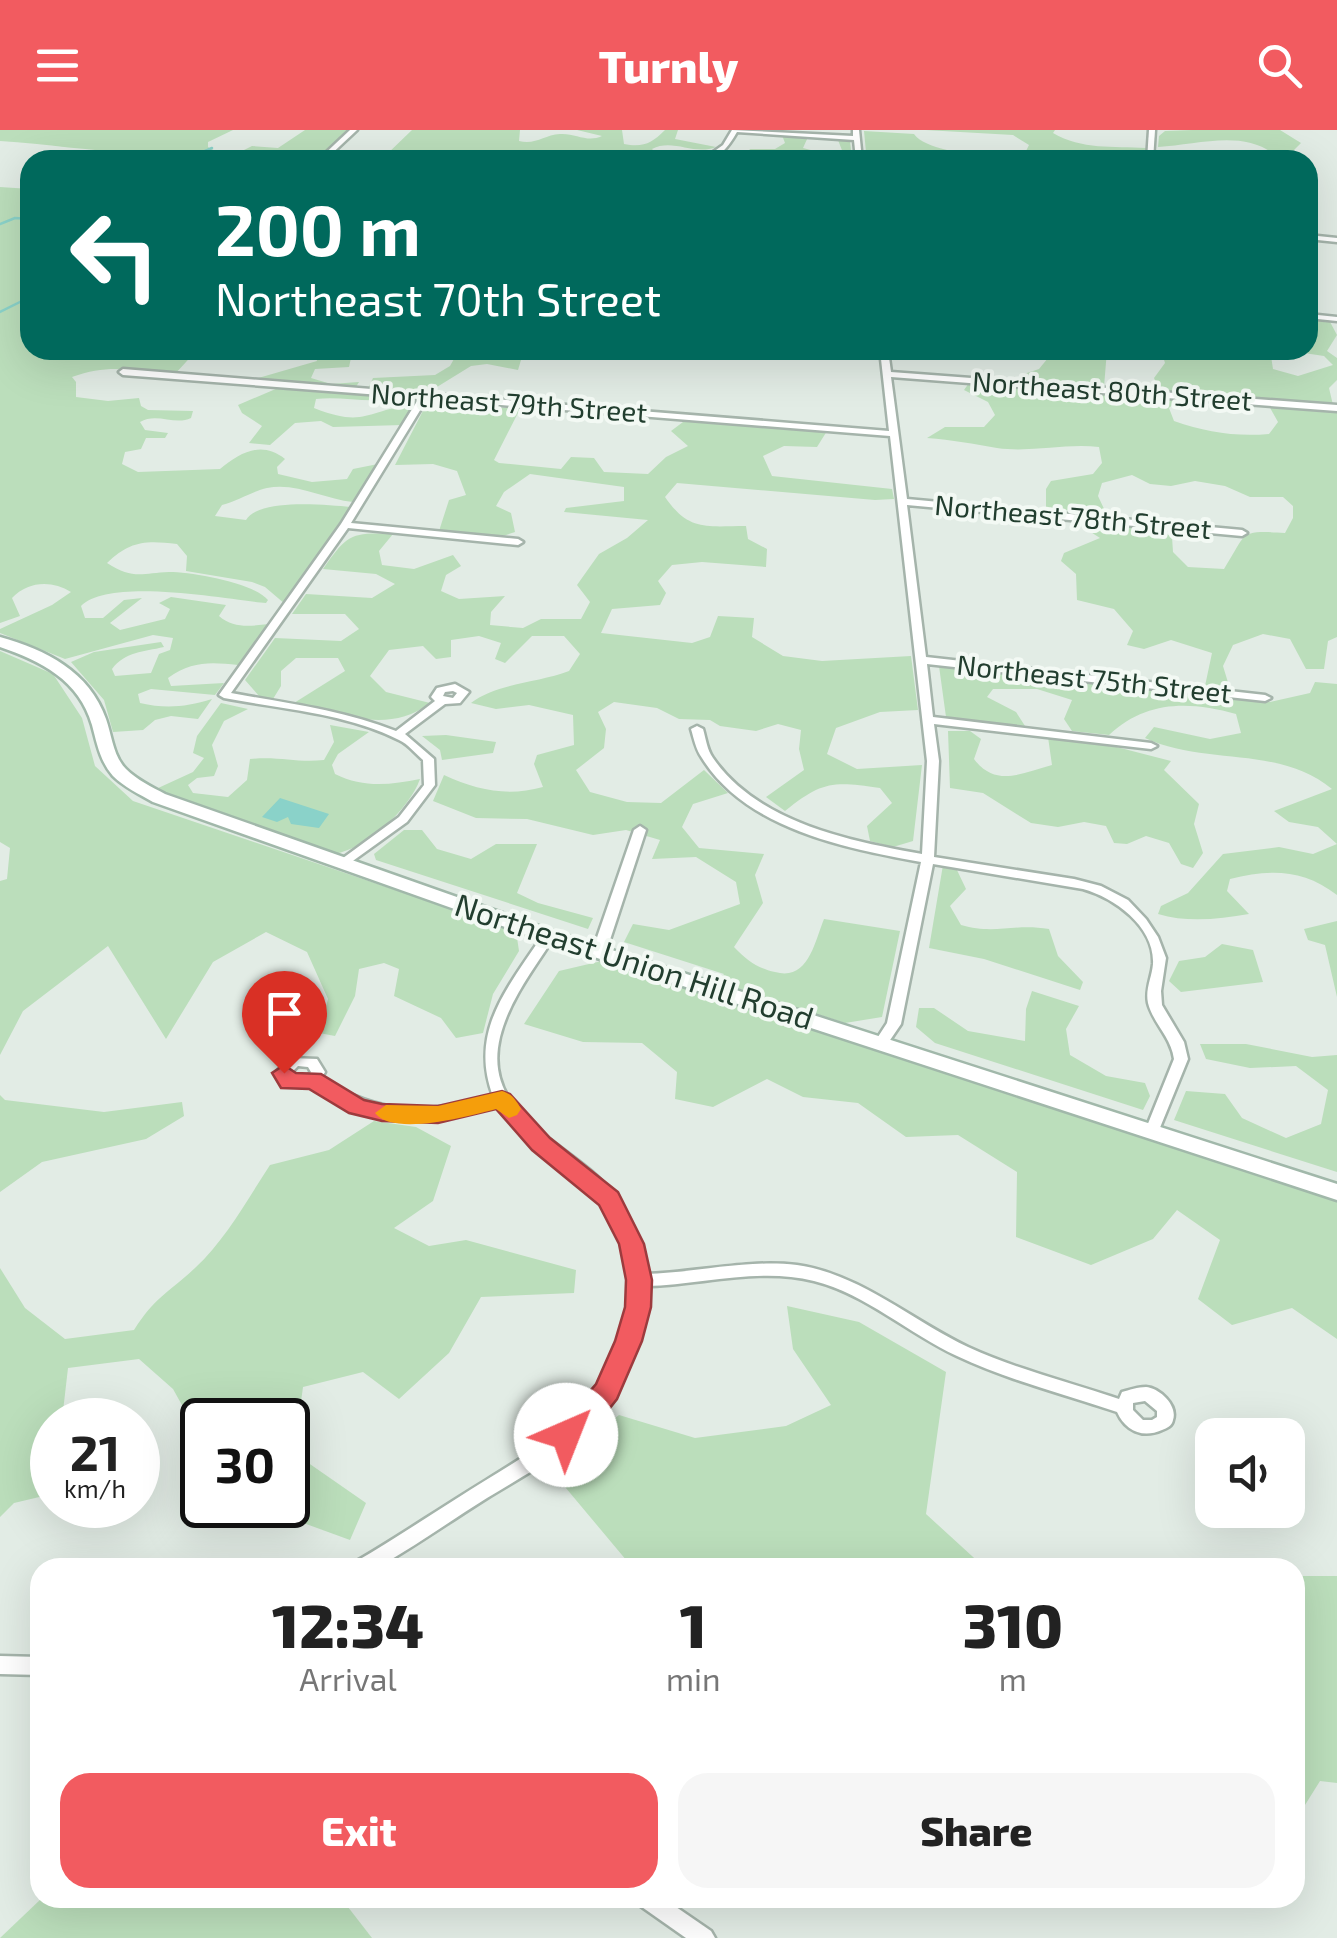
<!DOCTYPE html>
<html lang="en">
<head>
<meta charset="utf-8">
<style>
	body { margin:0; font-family:"Exo 2",sans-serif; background:#f6f6f6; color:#222; height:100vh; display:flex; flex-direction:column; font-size:38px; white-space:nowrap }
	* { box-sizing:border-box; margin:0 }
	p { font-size:32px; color:#767676 }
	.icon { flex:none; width:55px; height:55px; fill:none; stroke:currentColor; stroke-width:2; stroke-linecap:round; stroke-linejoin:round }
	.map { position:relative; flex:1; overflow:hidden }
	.panel { position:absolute; left:30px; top:1428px; width:1275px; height:350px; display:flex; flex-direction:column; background:#fff; border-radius:30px; box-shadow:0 10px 40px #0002 }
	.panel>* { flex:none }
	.guide { position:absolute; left:20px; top:20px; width:1298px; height:210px; border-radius:30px; box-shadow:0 10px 40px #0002; background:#00695c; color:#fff; overflow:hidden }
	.buttons { position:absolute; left:1195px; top:1288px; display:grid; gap:20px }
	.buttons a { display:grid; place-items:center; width:110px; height:110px; border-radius:20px; background:#fff; box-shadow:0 10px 40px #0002; font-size:50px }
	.speed { position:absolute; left:30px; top:1268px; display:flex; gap:20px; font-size:50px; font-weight:700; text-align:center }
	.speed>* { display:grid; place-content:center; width:130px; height:130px; border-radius:50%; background:#fff; box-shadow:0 10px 40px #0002; line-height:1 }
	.speed small { font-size:25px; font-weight:400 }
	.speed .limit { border:5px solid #111; border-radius:15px; background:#fff; color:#111 }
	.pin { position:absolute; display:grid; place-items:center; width:85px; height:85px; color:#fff; margin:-102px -42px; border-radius:50% 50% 50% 0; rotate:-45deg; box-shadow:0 0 10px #0007 }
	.pin .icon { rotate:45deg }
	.me { position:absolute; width:110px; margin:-55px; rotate:44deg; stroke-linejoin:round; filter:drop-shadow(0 0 8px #0008) }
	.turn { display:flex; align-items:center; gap:35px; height:210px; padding:0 30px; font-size:45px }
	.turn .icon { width:130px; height:130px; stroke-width:2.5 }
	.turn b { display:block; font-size:70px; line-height:85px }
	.eta { display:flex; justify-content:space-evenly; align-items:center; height:170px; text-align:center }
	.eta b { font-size:60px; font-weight:800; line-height:70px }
	.primary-button { display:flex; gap:20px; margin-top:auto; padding:20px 30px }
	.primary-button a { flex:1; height:115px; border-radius:30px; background:#f25b60; color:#fff; font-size:40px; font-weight:800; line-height:115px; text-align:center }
	.primary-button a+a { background:#f6f6f6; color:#222 }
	header { display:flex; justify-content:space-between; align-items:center; height:130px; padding:0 30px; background:#f25b60; color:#fff; font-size:45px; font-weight:800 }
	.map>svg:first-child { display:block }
	.green { fill:#bbdebb }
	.water { fill:#8ad2c9 }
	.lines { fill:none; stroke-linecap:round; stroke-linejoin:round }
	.stream { stroke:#8ad2c9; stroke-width:2.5 }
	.street-casing { stroke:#a5b4ab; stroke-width:5 }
	.secondary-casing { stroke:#a1b8aa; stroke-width:5 }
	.street { fill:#fff; fill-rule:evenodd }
	.secondary { fill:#fff; fill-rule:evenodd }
	.route { fill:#f25b60; stroke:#9d3b3e; stroke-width:2.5 }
	.slow { fill:#f59e0b }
	.labels { text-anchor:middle; stroke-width:8; stroke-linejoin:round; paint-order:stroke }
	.far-street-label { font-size:28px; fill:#223e2f; stroke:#f3f9f4 }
	.street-label { font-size:32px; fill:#223e2f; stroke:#f3f9f4 }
</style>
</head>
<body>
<header><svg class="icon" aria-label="menu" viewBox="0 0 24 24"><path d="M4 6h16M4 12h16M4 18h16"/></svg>Turnly<svg class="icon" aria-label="search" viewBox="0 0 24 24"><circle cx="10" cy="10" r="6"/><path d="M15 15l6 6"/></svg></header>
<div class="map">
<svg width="1337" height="1808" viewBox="0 0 1337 1808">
	<rect width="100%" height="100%" fill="#e2ece5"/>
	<!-- green -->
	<g class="green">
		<path d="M0,0H233L208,12V17L221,24H236L252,16L278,18L305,0H349L317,30H136L139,26L136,23C91,21 46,14 0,11Z"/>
		<path d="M412,0H520L519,11C536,15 544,5 560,4C576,3 587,13 602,6L577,0H622L624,14C643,18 652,13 665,0H678L675,9L716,17C694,26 673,8 652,19L659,26L655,28L609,26L607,30H342L384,27Z"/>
		<path d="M925,0H1055L1053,3C1082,20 1113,16 1146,18L1145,30L1086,27L1085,30H1047L1045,24L1043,30H930L938,25L866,22L864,1L914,4C928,24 1000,29 1025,23L1029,15L1013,5Z"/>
		<path d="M1192,0H1280L1301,13L1292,22L1291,30H1269L1272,23C1241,0 1196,15 1158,17L1159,6L1165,1Z"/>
		<path d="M782,5L808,7L803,18L830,25L843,23L838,10L850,11L852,30H819L796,23L765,30L749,19H775L785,13Z"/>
		<path d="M0,57L30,59V220H197L175,244C136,242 112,232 72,247L76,252V267L108,271L139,268L141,276L148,280L193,281L191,288C175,296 157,282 140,292L145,300L168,303L165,308H146L141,319L125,322L122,334L138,342L220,339C240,323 261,310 285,329L277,337L278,344L312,352L347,349L353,339L378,334L353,372C324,369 296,352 267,358C253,361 238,371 222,375L215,386L246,390C259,368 326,375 350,377L285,474L265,457L252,452L186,441L187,426L177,414C145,410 130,411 107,433C133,450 142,443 169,442C193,442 254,453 268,470L266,473C225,469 109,447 81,476L85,488H103L124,470L142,468L110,493L120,500L165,489L170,479L159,473L171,467L226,475L219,486C234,499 251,496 269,494L238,535C210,532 192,531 168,548L171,556L224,553L215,565L151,559L138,564L140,573C166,579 186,577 212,569L198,589L171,586L155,590L143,600L113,602L104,570L71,532L94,522L161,512L164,517C143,522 126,521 112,539L115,546L151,543L159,524L170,520L173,508L153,505L65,529L0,503V499L52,475L71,462C52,450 28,451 12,468L20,486L0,493Z"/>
		<path d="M1308,188L1329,190L1337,205L1327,221L1337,228V250L1329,258L1333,275L1160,262L1154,248L1165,233L1161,220H1222L1271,226L1273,239L1298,246L1333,235L1324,226L1284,220H1308Z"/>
		<path d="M319,220H415L351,228L349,237L315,239L311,248L331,254L359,252L354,260L248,251L317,231L315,224Z"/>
		<path d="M459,220H524L518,240L487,234L471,236L424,265L367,261L373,248L435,245L450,236Z"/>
		<path d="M1036,220H1107L1104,257L1021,251V245L1039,239L1048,228Z"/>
		<path d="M969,253L1179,269L1169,278L1174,291C1206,302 1235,307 1269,304L1278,292L1269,276L1337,281V507L1328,511L1324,539H1306L1290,509L1263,504L1233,515L1223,536L1230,559L1205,556L1212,523L1171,510L1144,519L1127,515L1133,501L1114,479L1077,470L1076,444L1061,431L1064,423L1100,408L1083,397L1089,392L1159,399L1172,407L1173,422L1188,437L1224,439C1247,403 1238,400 1285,403L1293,388V376L1283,367H1250L1225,356L1195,351L1171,356L1150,354L1132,345L1102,353L1098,366L1106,383L1046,379V359L1051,351L1093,344L1102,333L1099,317C1065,313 1031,323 997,318C974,314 952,310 927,308L945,297H984L995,285L988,272L964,260Z"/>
		<path d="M278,258L396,268C369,274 343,266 316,269L314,278C367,299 366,279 415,275L402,295L333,297L321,291L295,293L270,315L249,313L262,296L242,283L238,275Z"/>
		<path d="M437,272L520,279L494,330L499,333L561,339L571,327L594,328L604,342L648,344L666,327L688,316L671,301L687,289L827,301L817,317L784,316L763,326L772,346L892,359L894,369L875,370L677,353L665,367C689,402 707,396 746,396L748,409L767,419L766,437L702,432L672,435L658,451L666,463L660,475L612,479L601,503L692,513L710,507L718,486L754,488L752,507L783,526L822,531L911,526L918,580L880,582L836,598L827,624L857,639L922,635L913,711L893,717L870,711L867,696L892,673L880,658C833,651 822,651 785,681L766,667L804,640L799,619L801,600L778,594L756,601L720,596L710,590L679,589L657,578L614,572L598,582L606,599L604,618L576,640L590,662L627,672L661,673L704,640L728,663L693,674L682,697L699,718L764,724L755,745L763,773L734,817C748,831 755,837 775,842C808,851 814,814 824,789L900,801L882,887L845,893L718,852L724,844L624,812L633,794L669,800L740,774L736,752L696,727L652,729L660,710L626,700L593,705L527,689L476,688L433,671L444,645C477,660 507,667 543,657L534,634L537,625L574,615L573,585L529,575L496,579L471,573C497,553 538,553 569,541L580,524L564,506H532L505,533L495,529L501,513L479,506L451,510V527L436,529L423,516L389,520L370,546L386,562L430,573C388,605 342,584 294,573L345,541L338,528H296L281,541V556L273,569L259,566L245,550L275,508L341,511L359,499L345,484H292L306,464L372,468L395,454L376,444L323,439C347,405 350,402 393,404L379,421L382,435L414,439L453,425L461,436L446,445L441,461L459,469L505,466L491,482L490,495L523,498L541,489H581L590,472L577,455L599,424L627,408L648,390L564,382L566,378L624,371V357L530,344L504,362L496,376L511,383L515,402L500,407L439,401L449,370L466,365L457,341L433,334L395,335L426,275Z"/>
		<path d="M0,521L53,544L82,588L95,636L133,671L516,801L519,821L493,864L483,903L456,908L441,888L394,866L399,839L384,833L359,839L355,866L335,906L319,903L328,869L307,822L266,802L213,832L166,909L108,816L23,881L0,925V751L7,749L10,718L0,712Z"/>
		<path d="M939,536L1270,572L1310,563L1315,552L1337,554V714L1318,697L1289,692L1274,681L1332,659C1279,615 1205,636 1145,608L1154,597L1210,609L1241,603L1236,584C1190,571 1146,570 1109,605L1072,601L1064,589L1072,570L1037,559H993L987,567L1016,582L1025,596L946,587Z"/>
		<path d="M221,573L248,579L224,591L212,615L218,636L214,646L197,648L188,655L193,663L228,667L247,650L250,629C279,626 297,633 324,630L334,612L330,595L369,602L338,624L332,635L335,644C363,658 390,655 420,649C409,680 366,719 334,724L166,665L156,659L193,642L204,628L193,623L197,606Z"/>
		<path d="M948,601H970L981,609L974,629C996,658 1022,643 1052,635L1048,607L1101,613L1171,631L1164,640L1199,674L1194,694L1203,723L1193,738L1181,734L1169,713L1146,706L1127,714L1114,713L1106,696L1084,692L1058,697L1031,693L983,663L950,658Z"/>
		<path d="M446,605L496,612L493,623L442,630L440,620L422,606Z"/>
		<path d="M404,700H422L437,719L471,729L496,714H537L517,763L538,773L593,788L588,799L376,730L374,724Z"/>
		<path d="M1337,714V765C1303,739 1270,739 1230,749L1227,761L1249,784C1219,789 1188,793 1158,784L1161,776L1188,763L1223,724L1279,717L1313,724Z"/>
		<path d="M943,735L956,738L966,759L950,776L961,795C995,805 1014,793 1049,799L1058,826L1083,852L1080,860L984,829L929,818Z"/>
		<path d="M1337,791V867L1325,815L1308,810L1304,799Z"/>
		<path d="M1222,814L1253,820L1263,852L1181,862L1169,851L1179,831L1205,827Z"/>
		<path d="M606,830L1337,1071V1209L1292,1178L1232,1195L1198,1169L1220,1110L1177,1080L1153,1109L1091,1135L1016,1107L1017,1042L958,1005L906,1007L858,973L803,967L767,949L713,977L675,969L677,942L642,913L583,912L524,894L559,841Z"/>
		<path d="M1032,861L1079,876L1066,899L1070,925L1106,946L1145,953L1150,966L1143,980L935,913L916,897L919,878H934L968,901L1025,911L1026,879Z"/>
		<path d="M1200,914H1246L1312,927L1337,925V1042L1174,990L1186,961L1225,964L1242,988L1286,1008L1321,994L1328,960L1296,936L1250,938L1206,929Z"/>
		<path d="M0,965L5,970L104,982L182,972L184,986L146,1009L42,1032L0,1062Z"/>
		<path d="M374,991L416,997L451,1016L433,1071L394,1098L429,1116L466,1110L576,1140L574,1163L481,1167L449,1223L399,1269L363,1242L303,1257L294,1323L366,1373L350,1410L276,1383L266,1375H288V1290H202V1311L173,1259L139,1229L68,1238L62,1290H52V1364L14,1373L0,1387V1138L25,1178L65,1209L134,1200C155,1167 168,1163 195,1138C226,1109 247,1070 270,1035L329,1020Z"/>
		<path d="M787,1176L859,1192L946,1242L926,1384L984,1437H632L550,1339L619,1285L695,1308L786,1296L831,1275L793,1219Z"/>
		<path d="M1295,1446H1337V1653L1320,1651L1295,1691Z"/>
		<path d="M42,1768H341L372,1808H0Z"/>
	</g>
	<!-- water -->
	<path class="water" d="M280,668L329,684L319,698L291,694L288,687L277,692L262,687Z"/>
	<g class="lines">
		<!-- stream -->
		<g class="stream">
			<path d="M184,30L212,18"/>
			<path d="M0,94L15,88L30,89"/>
			<path d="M0,182L30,167"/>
		</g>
		<!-- street casing -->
		<g class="street-casing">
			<g id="street">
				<path d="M350,0H357L325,30H318Z"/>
				<path d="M732,0L853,6V0H859L862,30H856L854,10L737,2C729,16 719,30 702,30L723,15Z"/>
				<path d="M1149,0H1155L1153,30H1147Z"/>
				<path d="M1308,105L1337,108V112L1308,109Z"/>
				<path d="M1308,184L1337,187V191L1308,188Z"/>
				<path d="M880,220H888L891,242L1337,275V281L891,247L907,369L1242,400L1247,403L1242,406L907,375L926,527L1265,565L1271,568L1265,571L927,534L933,587L1151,613L1157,616L1151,619L934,594L939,631L934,727L1074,749L1101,756L1128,770L1146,789L1158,807L1166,828L1161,861L1162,875L1184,912L1188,929L1157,1005H1147L1145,1001L1174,929C1171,907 1153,893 1148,873C1145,859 1152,847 1153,834C1155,797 1115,768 1083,759L933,734L901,894L886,916H876L874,913L887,893L921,732C845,718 746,699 702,628C696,620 694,609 691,599L697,596L703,599C706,609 707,620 713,628C758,693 850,711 922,724L927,631L890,306L427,269L351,393L518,409L523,412L518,415L348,398L231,563C286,573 343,580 396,601L435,571L431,567L437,558L455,554L469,562L460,573L445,574L405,604L434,629L435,655L407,692L343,738L337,734L339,731L399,687L424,655L423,630C415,623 408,614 399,610C346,583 281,579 224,568L219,565L341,394L419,268L123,245L119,242L123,239L889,301ZM453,561L457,563L453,568L443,566L445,562Z"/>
				<path d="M640,696L646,700L606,822L599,826L594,825L592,822L634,700Z"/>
				<path d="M549,802L555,806C535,837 509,870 500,907C480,990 576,1013 615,1066C632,1089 641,1115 645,1144C695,1143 746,1129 797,1135C860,1144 911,1190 968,1217C1016,1239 1068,1252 1119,1269L1122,1262C1129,1260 1138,1257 1146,1257C1159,1258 1178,1275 1173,1290C1172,1296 1167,1298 1162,1300C1142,1309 1125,1300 1117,1282C1063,1264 1008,1250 957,1226C909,1204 866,1164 814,1151C759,1137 701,1155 646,1156C641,1219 616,1278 565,1318C541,1337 513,1352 487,1368C452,1390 418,1414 382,1435L378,1438H352L355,1432C390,1412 424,1389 459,1367C541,1315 621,1279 629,1168C631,1143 628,1116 616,1093C589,1042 529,1023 499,975L449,986L404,989L382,987L355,979L310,955L285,956L277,941L290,928L317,929L325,942L321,949C385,987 423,983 493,966C468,900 510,855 544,803ZM298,936L308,937L311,942L308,945L294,947L292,942ZM1145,1271L1157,1281V1287L1152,1290H1143L1133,1280V1273Z"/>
				<path d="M0,1526L40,1527V1545L0,1544Z"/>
				<path d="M636,1768H663L711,1801L715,1808H686L639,1775Z"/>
			</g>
		</g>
		<!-- secondary casing -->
		<g class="secondary-casing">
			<path id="secondary" d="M0,507C46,520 89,541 106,589C112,606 113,626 126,639C137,650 152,657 165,664L556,802L1337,1054V1070L542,810L153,672C139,664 124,657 113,646C100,631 97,614 92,595C79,550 41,531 0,517Z"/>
		</g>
		<!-- street -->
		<use href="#street" class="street"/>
		<!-- secondary -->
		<use href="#secondary" class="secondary"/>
	</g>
	<!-- route -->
	<path class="route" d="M284,935L296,943L321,944L364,970L382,974L438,976L502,961L510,964L550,1008L618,1062L644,1114L652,1150L651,1177L642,1211L617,1269L591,1302L566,1317L556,1313L552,1305L596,1254L615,1211L625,1177L626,1150L619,1114L599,1075L532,1020L496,979L438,993L382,991L349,983L309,959L281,958L272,943Z"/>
	<!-- slow -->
	<path class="slow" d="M502,961C512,964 516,970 521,979L517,985L509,988L496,979C470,986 393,1007 375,983L386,975L438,976Z"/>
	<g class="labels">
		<!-- far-street labels -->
		<g class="far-street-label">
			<text transform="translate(1112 261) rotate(4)" y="10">Northeast 80th Street</text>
			<text transform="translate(509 273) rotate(4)" y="10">Northeast 79th Street</text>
			<text transform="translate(1073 387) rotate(5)" y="10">Northeast 78th Street</text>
			<text transform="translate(1094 549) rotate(6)" y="10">Northeast 75th Street</text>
		</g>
		<!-- street labels -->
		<g class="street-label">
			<text transform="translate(634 832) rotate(18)" y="11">Northeast Union Hill Road</text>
		</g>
	</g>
</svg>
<div class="buttons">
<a><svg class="icon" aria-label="sound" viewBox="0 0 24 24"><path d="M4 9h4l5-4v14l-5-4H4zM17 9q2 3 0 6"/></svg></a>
</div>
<div class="speed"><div>21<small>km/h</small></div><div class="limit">30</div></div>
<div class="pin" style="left:284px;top:943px;background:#d93025"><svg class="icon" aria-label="arrive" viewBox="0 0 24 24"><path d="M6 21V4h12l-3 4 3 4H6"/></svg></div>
<svg class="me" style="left:566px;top:1305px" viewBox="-20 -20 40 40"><circle r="19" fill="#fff"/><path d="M0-13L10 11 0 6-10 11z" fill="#f25b60"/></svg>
<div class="guide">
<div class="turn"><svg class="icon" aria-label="left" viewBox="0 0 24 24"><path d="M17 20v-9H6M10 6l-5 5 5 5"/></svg><div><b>200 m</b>Northeast 70th Street</div></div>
</div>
<section class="panel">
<div class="eta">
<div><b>12:34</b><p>Arrival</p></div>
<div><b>1</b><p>min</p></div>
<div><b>310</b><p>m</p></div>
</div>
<div class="primary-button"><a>Exit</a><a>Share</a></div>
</section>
</div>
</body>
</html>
